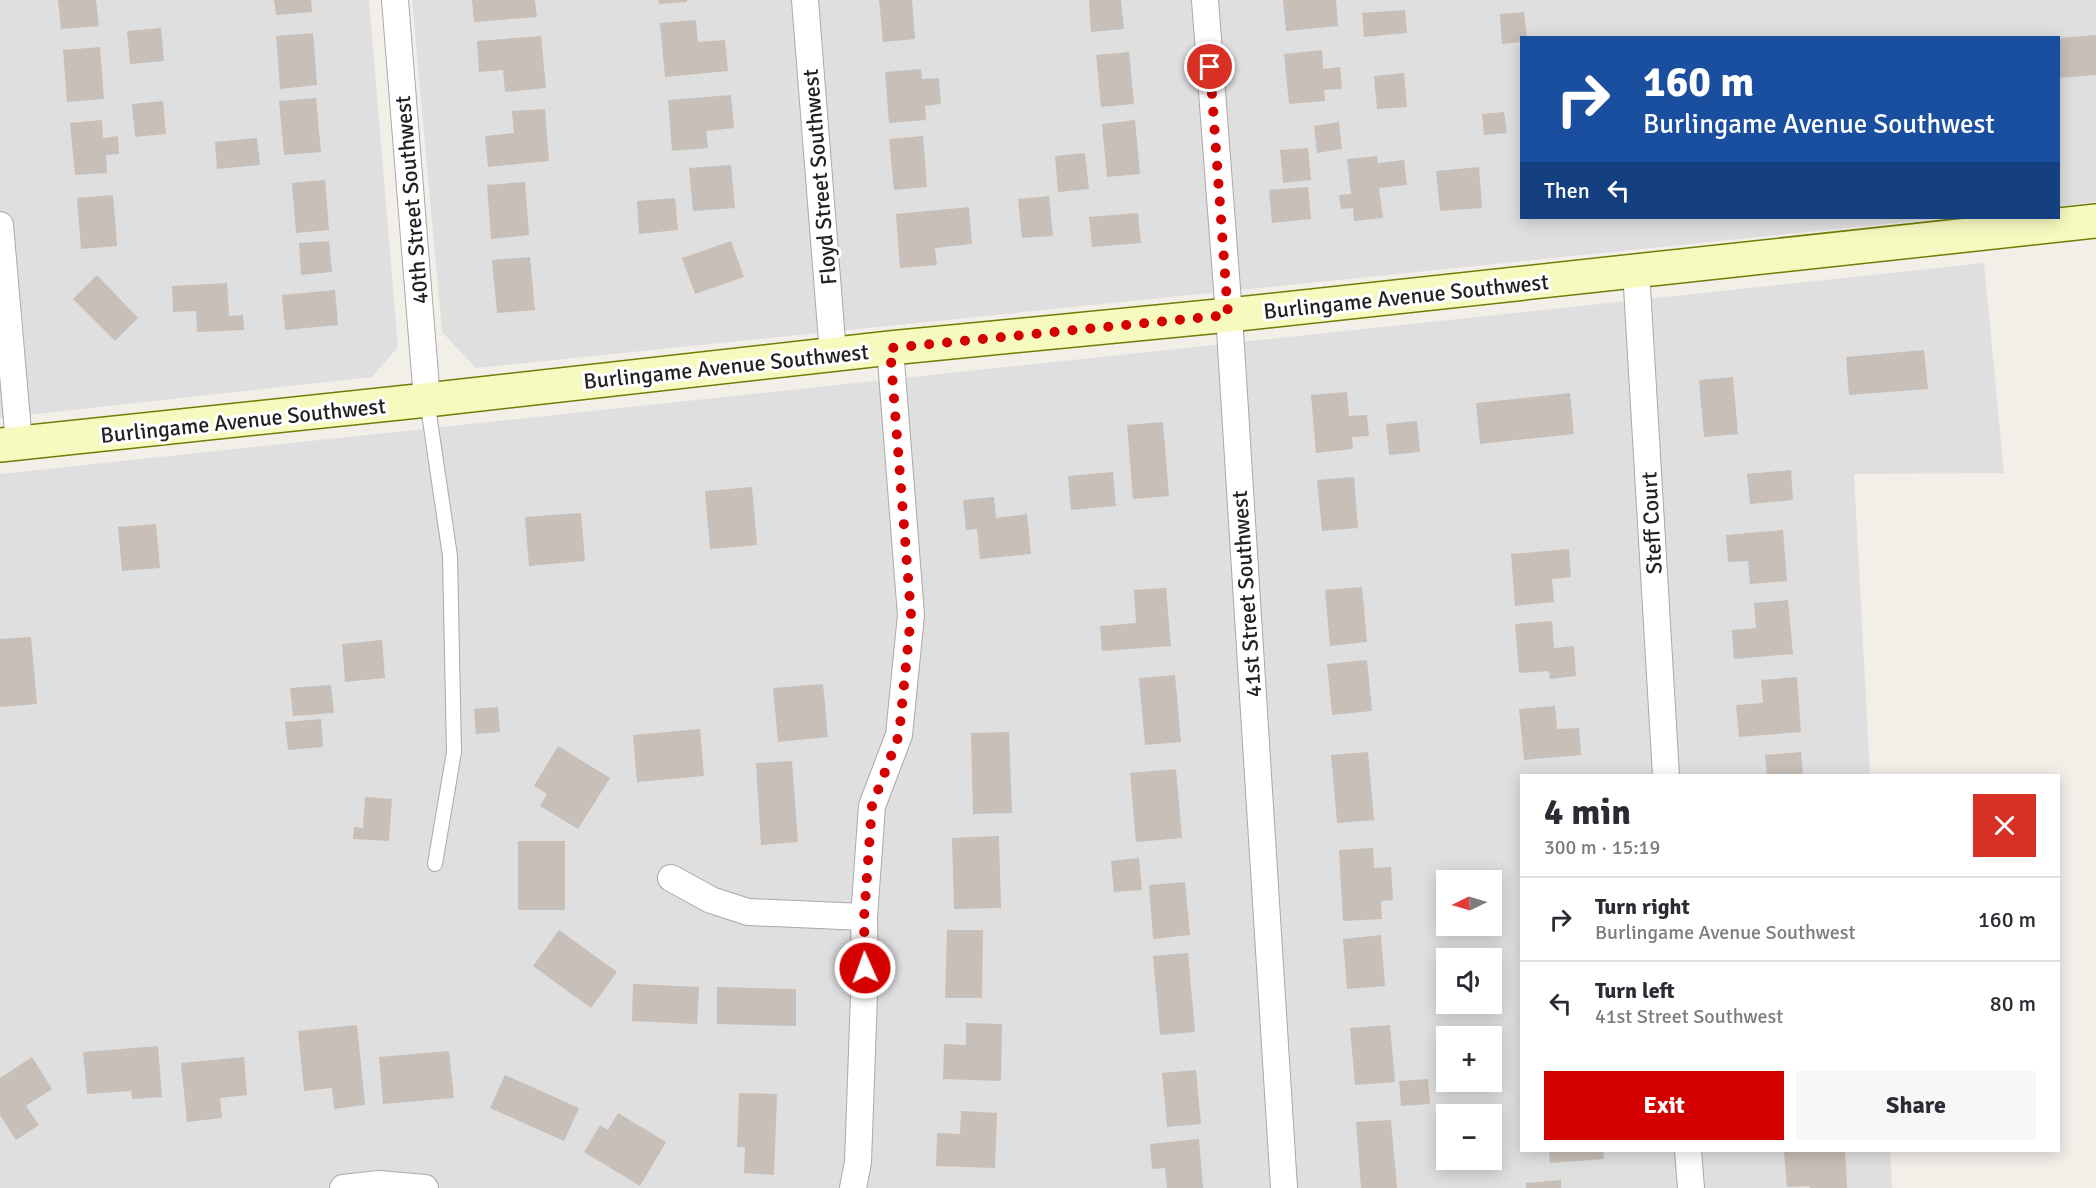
<!DOCTYPE html>
<html lang="en">
<head>
<meta charset="utf-8">
<style>
	body { margin:0; font-family:Signika,sans-serif; background:#f7f7f7; color:#2b2b33; height:100vh; display:flex; flex-direction:column; font-size:22px; white-space:nowrap }
	* { box-sizing:border-box; margin:0 }
	p { font-size:20px; color:#7c7c81 }
	.icon { flex:none; width:33px; height:33px; fill:none; stroke:currentColor; stroke-width:2; stroke-linecap:round; stroke-linejoin:round }
	.map { position:relative; flex:1; overflow:hidden }
	.details { position:absolute; left:1520px; top:774px; width:540px; height:378px; display:flex; flex-direction:column; background:#fff; border-radius:0px; box-shadow:0 3px 15px #0003 }
	.details>* { flex:none }
	.hud { position:absolute; left:1520px; top:36px; width:540px; height:183px; border-radius:0px; box-shadow:0 3px 15px #0003; background:#1a4fa0; color:#fff; overflow:hidden }
	.needle { width:39px; rotate:265deg }
	.controls { position:absolute; left:1436px; top:870px; display:grid; gap:12px }
	.controls a { display:grid; place-items:center; width:66px; height:66px; border-radius:0px; background:#fff; box-shadow:0 3px 15px #0003; font-size:30px }
	.pin { position:absolute; display:grid; place-items:center; width:51px; height:51px; color:#fff; margin:-26px; border:3px solid #fff; border-radius:50%; box-shadow:0 2px 6px #0007 }
	.me { position:absolute; width:66px; margin:-33px; rotate:358deg; stroke-linejoin:round; filter:drop-shadow(0 0 4px #0008) }
	.turn { display:flex; align-items:center; gap:21px; height:126px; padding:0 24px; font-size:27px }
	.turn .icon { width:78px; height:78px; stroke-width:2.5 }
	.turn b { display:block; font-size:42px; line-height:51px }
	.then { display:flex; align-items:center; height:57px; padding:0 24px; background:#0003; gap:12px; font-size:22px }
	.round { display:grid; place-items:center; flex:none; width:63px; height:63px; border-radius:0px; background:#f7f7f7 }
	.head { display:flex; align-items:center; justify-content:space-between; height:102px; padding:0 24px }
	h1 { font-size:36px; font-weight:800; line-height:45px }
	.primary-button { display:flex; gap:12px; margin-top:auto; padding:12px 24px }
	.primary-button a { flex:1; height:69px; border-radius:0px; background:#d40000; color:#fff; font-size:24px; font-weight:800; line-height:69px; text-align:center }
	.primary-button a+a { background:#f7f7f7; color:#2b2b33 }
	ul { padding:0; list-style:none }
	li { display:flex; align-items:center; gap:18px; height:84px; padding:0 24px; border-top:2px solid #e1e1e2 }
	li div { flex:1 }
	li b { display:block; font-size:22px }
	li em { font-style:normal }
	.map>svg:first-child { display:block }
	.residential { fill:#e0dfdf; fill-rule:evenodd }
	.building { fill:#c7bfb8 }
	.lines { fill:none; stroke-linecap:round; stroke-linejoin:round }
	.lane-casing { stroke:#a9a9a9; stroke-width:16 }
	.street-casing { stroke:#a9a9a9; stroke-width:28 }
	.secondary-casing { stroke:#707d05; stroke-width:36 }
	.lane { stroke:#fff; stroke-width:14 }
	.street { stroke:#fff; stroke-width:26 }
	.secondary { stroke:#f7fabf; stroke-width:33 }
	.route { stroke:#d40000; stroke-width:10; stroke-dasharray:0 18 }
	.labels { text-anchor:middle; stroke-width:6; stroke-linejoin:round; paint-order:stroke }
	.street-label { font-size:22px; fill:#222; stroke:#fff }
</style>
</head>
<body>
<div class="map">
<svg width="2096" height="1188" viewBox="0 0 2096 1188">
	<rect width="100%" height="100%" fill="#f2efe9"/>
	<!-- residential -->
	<g class="residential">
		<path d="M0,0H369L398,347L372,377L0,418Z"/>
		<path d="M412,0H2096V202L2058,206V38H1521V218H1945L476,368L442,332Z"/>
		<path d="M1984,263L2004,473L1854,474L1870,775L1521,776V1150L1890,1151L1892,1188H0V474ZM1446,880H1491V926H1446ZM1446,958H1491V1004H1446ZM1446,1036H1491V1082H1446ZM1446,1114H1491V1160H1446Z"/>
	</g>
	<!-- building -->
	<g class="building">
		<path d="M58,0H96L99,26L61,29Z"/>
		<path d="M274,0H311L312,12L276,15Z"/>
		<path d="M472,0H535L537,17L474,22Z"/>
		<path d="M658,0H687V2L659,4Z"/>
		<path d="M879,0H912L915,39L883,42Z"/>
		<path d="M1089,0H1121L1124,29L1091,32Z"/>
		<path d="M1283,0H1336L1338,26L1286,31Z"/>
		<path d="M1405,10L1407,33L1364,37L1362,13Z"/>
		<path d="M1524,12L1527,38H1521V42L1502,44L1500,14Z"/>
		<path d="M696,20L698,42L725,40L728,71L665,77L660,23Z"/>
		<path d="M161,28L164,61L130,64L127,31Z"/>
		<path d="M313,33L317,85L280,89L276,36Z"/>
		<path d="M2096,35V75L2058,78V38Z"/>
		<path d="M541,36L546,88L505,92L503,70L479,72L477,41Z"/>
		<path d="M100,47L104,99L67,102L63,50Z"/>
		<path d="M1322,50L1323,69L1340,67L1342,89L1324,90L1325,101L1289,104L1284,54Z"/>
		<path d="M1129,52L1134,104L1101,107L1096,55Z"/>
		<path d="M921,69L922,79L939,78L941,104L925,106L926,120L889,123L885,72Z"/>
		<path d="M1404,73L1407,107L1377,109L1374,76Z"/>
		<path d="M731,95L734,128L706,131L708,148L672,151L668,100Z"/>
		<path d="M316,98L321,152L284,155L279,101Z"/>
		<path d="M163,101L166,134L135,137L132,104Z"/>
		<path d="M545,109L549,161L488,167L485,136L514,133L512,111Z"/>
		<path d="M1504,112L1507,133L1484,135L1482,114Z"/>
		<path d="M102,120L103,138L118,136L119,154L106,155L107,173L75,175L70,123Z"/>
		<path d="M1135,120L1140,174L1107,177L1102,124Z"/>
		<path d="M1339,122L1342,149L1317,153L1314,126Z"/>
		<path d="M923,136L927,187L894,190L889,139Z"/>
		<path d="M257,138L260,165L217,169L215,142Z"/>
		<path d="M1308,148L1311,180L1283,183L1280,150Z"/>
		<path d="M1085,153L1089,189L1058,192L1055,156Z"/>
		<path d="M1377,156L1378,163L1404,160L1407,185L1379,188L1383,218L1354,221L1353,208L1341,209L1339,195L1351,194L1347,159Z"/>
		<path d="M731,165L735,208L693,211L689,168Z"/>
		<path d="M1479,167L1482,208L1440,211L1436,171Z"/>
		<path d="M325,180L329,230L296,233L292,183Z"/>
		<path d="M525,182L529,235L491,239L487,185Z"/>
		<path d="M1308,187L1311,219L1272,223L1269,190Z"/>
		<path d="M113,195L117,246L81,249L77,198Z"/>
		<path d="M1049,196L1053,236L1022,238L1018,199Z"/>
		<path d="M675,198L678,230L639,234L637,201Z"/>
		<path d="M969,207L972,244L935,248L937,265L900,268L896,214Z"/>
		<path d="M1138,213L1141,243L1092,247L1089,217Z"/>
		<path d="M329,241L332,272L301,275L299,243Z"/>
		<path d="M731,241L744,277L695,294L682,258Z"/>
		<path d="M530,257L535,310L497,313L492,260Z"/>
		<path d="M97,275L138,318L115,341L73,299Z"/>
		<path d="M227,283L229,316L243,315L244,330L197,332L196,311L173,312L172,286Z"/>
		<path d="M335,290L338,325L285,330L282,295Z"/>
		<path d="M1924,350L1928,389L1849,395L1846,357Z"/>
		<path d="M1733,377L1738,434L1704,437L1699,380Z"/>
		<path d="M1347,392L1349,416L1367,415L1369,436L1352,437L1353,449L1316,453L1311,395Z"/>
		<path d="M1570,393L1574,434L1480,444L1476,403Z"/>
		<path d="M1417,421L1420,452L1389,455L1386,424Z"/>
		<path d="M1163,422L1169,496L1133,499L1127,425Z"/>
		<path d="M1791,470L1793,500L1750,504L1747,474Z"/>
		<path d="M1113,472L1116,506L1071,510L1068,476Z"/>
		<path d="M1354,477L1358,528L1322,531L1317,480Z"/>
		<path d="M752,487L757,545L710,549L705,491Z"/>
		<path d="M994,497L996,518L1027,514L1031,554L980,559L977,529L966,530L963,500Z"/>
		<path d="M581,513L585,561L529,566L525,517Z"/>
		<path d="M156,524L160,568L122,571L118,527Z"/>
		<path d="M1783,530L1787,581L1750,584L1748,561L1728,562L1726,535Z"/>
		<path d="M1569,549L1571,577L1552,579L1554,602L1515,606L1511,554Z"/>
		<path d="M1362,587L1367,642L1330,646L1325,590Z"/>
		<path d="M1166,588L1171,646L1102,651L1100,626L1136,623L1134,590Z"/>
		<path d="M1788,600L1793,654L1734,659L1732,630L1756,628L1754,603Z"/>
		<path d="M1552,621L1554,648L1574,646L1576,676L1550,679L1549,671L1519,673L1515,624Z"/>
		<path d="M31,637L37,704L0,707V639Z"/>
		<path d="M382,640L385,678L345,682L342,644Z"/>
		<path d="M1367,660L1372,711L1332,715L1327,664Z"/>
		<path d="M1175,675L1181,742L1145,745L1139,678Z"/>
		<path d="M1797,677L1801,732L1739,737L1736,705L1763,703L1761,680Z"/>
		<path d="M823,684L828,737L778,742L773,688Z"/>
		<path d="M331,685L334,713L293,716L290,688Z"/>
		<path d="M1555,706L1557,729L1579,728L1581,755L1524,760L1519,709Z"/>
		<path d="M498,707L500,732L476,734L474,709Z"/>
		<path d="M321,719L323,747L288,750L285,722Z"/>
		<path d="M700,729L704,776L637,782L633,735Z"/>
		<path d="M1009,732L1012,813L973,814L971,733Z"/>
		<path d="M558,746L610,778L578,829L540,806L547,794L534,786Z"/>
		<path d="M1368,752L1374,820L1337,823L1331,755Z"/>
		<path d="M1801,752L1803,776H1767L1765,755Z"/>
		<path d="M792,761L798,842L761,845L756,763Z"/>
		<path d="M1176,769L1182,838L1136,842L1130,773Z"/>
		<path d="M365,797L392,799L389,841L353,839L354,827L363,828Z"/>
		<path d="M999,836L1001,908L954,909L952,838Z"/>
		<rect x="518" y="841" width="47" height="69"/>
		<path d="M1373,848L1374,868L1391,867L1393,900L1381,901L1382,919L1343,921L1339,850Z"/>
		<path d="M1139,858L1142,890L1114,892L1111,861Z"/>
		<path d="M1185,882L1190,935L1153,939L1149,885Z"/>
		<path d="M559,930L617,972L591,1008L533,966Z"/>
		<path d="M947,930H983L982,998H945Z"/>
		<path d="M1381,935L1385,986L1347,989L1343,939Z"/>
		<path d="M1188,953L1195,1032L1160,1035L1153,956Z"/>
		<path d="M633,984L699,987L697,1024L632,1021Z"/>
		<path d="M717,987L796,989V1026L717,1024Z"/>
		<path d="M966,1023L1002,1024L1001,1081L943,1079L944,1044L966,1045Z"/>
		<path d="M357,1025L365,1105L334,1109L332,1088L304,1091L298,1031Z"/>
		<path d="M1390,1025L1395,1082L1355,1085L1350,1028Z"/>
		<path d="M158,1046L162,1097L132,1099L131,1091L87,1094L83,1052Z"/>
		<path d="M449,1051L454,1098L383,1104L379,1057Z"/>
		<path d="M32,1057L52,1089L26,1106L39,1125L16,1140L0,1115V1078Z"/>
		<path d="M244,1057L247,1095L220,1098L222,1118L187,1122L181,1063Z"/>
		<path d="M1196,1070L1201,1124L1167,1127L1162,1073Z"/>
		<path d="M505,1075L579,1108L564,1141L490,1108Z"/>
		<path d="M1428,1079L1430,1104L1401,1106L1399,1081Z"/>
		<path d="M739,1093L777,1094L774,1175L744,1173L745,1147H737Z"/>
		<path d="M961,1111L997,1113L995,1168L936,1166L937,1133L960,1134Z"/>
		<path d="M618,1113L666,1142L640,1186L584,1152L600,1125L608,1130Z"/>
		<path d="M1391,1120L1397,1188H1361L1356,1122Z"/>
		<path d="M1199,1139L1203,1188H1167L1165,1168L1152,1169L1150,1144Z"/>
		<path d="M1549,1150H1603L1604,1159L1550,1163Z"/>
		<path d="M1810,1150H1845L1847,1188H1810V1186L1787,1187L1784,1152Z"/>
		<path d="M1561,1180V1188H1526V1183Z"/>
	</g>
	<g class="lines">
		<!-- lane casing -->
		<g class="lane-casing">
			<path id="lane" d="M427,400L450,556L454,752L435,864"/>
		</g>
		<!-- street casing -->
		<g class="street-casing">
			<g id="street">
				<path d="M395,0L427,400"/>
				<path d="M805,0L833,354"/>
				<path d="M1205,0L1229,315L1284,1188"/>
				<path d="M0,225L19,443"/>
				<path d="M1636,270L1666,776"/>
				<path d="M671,878L711,900L748,912L864,917"/>
				<path d="M1688,1150L1691,1188"/>
				<path d="M343,1188L379,1184L425,1188"/>
				<path d="M853,1188L858,1162L865,968L864,917L872,806L899,735L911,615L890,348"/>
			</g>
		</g>
		<!-- secondary casing -->
		<g class="secondary-casing">
			<path id="secondary" d="M0,445L427,400L890,348L1229,315L2096,221"/>
		</g>
		<!-- lane -->
		<use href="#lane" class="lane"/>
		<!-- street -->
		<use href="#street" class="street"/>
		<!-- secondary -->
		<use href="#secondary" class="secondary"/>
	</g>
	<g class="lines">
		<!-- route -->
		<path class="route" d="M865,968L864,918L872,806L899,735L911,615L890,348L1228,315L1210,67"/>
	</g>
	<g class="labels">
		<!-- street labels -->
		<g class="street-label">
			<text transform="translate(819 177) rotate(-95)" y="8">Floyd Street Southwest</text>
			<text transform="translate(411 200) rotate(-95)" y="8">40th Street Southwest</text>
			<text transform="translate(1406 296) rotate(-6)" y="8">Burlingame Avenue Southwest</text>
			<text transform="translate(726 366) rotate(-6)" y="8">Burlingame Avenue Southwest</text>
			<text transform="translate(243 420) rotate(-6)" y="8">Burlingame Avenue Southwest</text>
			<text transform="translate(1651 523) rotate(-93)" y="8">Steff Court</text>
			<text transform="translate(1246 594) rotate(-94)" y="8">41st Street Southwest</text>
		</g>
	</g>
</svg>
<div class="controls">
<a><svg class="needle" viewBox="-14 -14 28 28"><path d="M0-13l5 13h-10z" fill="#e53935"/><path d="M0 13l5-13h-10z" fill="#7c7c81"/></svg></a>
<a><svg class="icon" aria-label="sound" viewBox="0 0 24 24"><path d="M4 9h4l5-4v14l-5-4H4zM17 9q2 3 0 6"/></svg></a>
<a>+</a>
<a>−</a>
</div>
<div class="pin" style="left:1210px;top:67px;background:#d93025"><svg class="icon" aria-label="arrive" viewBox="0 0 24 24"><path d="M6 21V4h12l-3 4 3 4H6"/></svg></div>
<svg class="me" style="left:865px;top:968px" viewBox="-20 -20 40 40"><circle r="17" fill="#d40000" stroke="#fff" stroke-width="3"/><path d="M0-11L8 9 0 5-8 9z" fill="#fff"/></svg>
<div class="hud">
<div class="turn"><svg class="icon" aria-label="right" viewBox="0 0 24 24"><path d="M7 20v-9h11M14 6l5 5-5 5"/></svg><div><b>160 m</b>Burlingame Avenue Southwest</div></div>
<div class="then">Then<svg class="icon" aria-label="left" viewBox="0 0 24 24"><path d="M17 20v-9H6M10 6l-5 5 5 5"/></svg></div>
</div>
<section class="details">
<div class="head"><div><h1>4 min</h1><p>300 m · 15:19</p></div><a class="round" style="background:#d93025;color:#fff"><svg class="icon" aria-label="close" viewBox="0 0 24 24"><path d="M6 6l12 12M18 6L6 18"/></svg></a></div>
<ul>
<li><svg class="icon" aria-label="right" viewBox="0 0 24 24"><path d="M7 20v-9h11M14 6l5 5-5 5"/></svg><div><b>Turn right</b><p>Burlingame Avenue Southwest</p></div><em>160 m</em></li>
<li><svg class="icon" aria-label="left" viewBox="0 0 24 24"><path d="M17 20v-9H6M10 6l-5 5 5 5"/></svg><div><b>Turn left</b><p>41st Street Southwest</p></div><em>80 m</em></li>
</ul>
<div class="primary-button"><a>Exit</a><a>Share</a></div>
</section>
</div>
</body>
</html>
